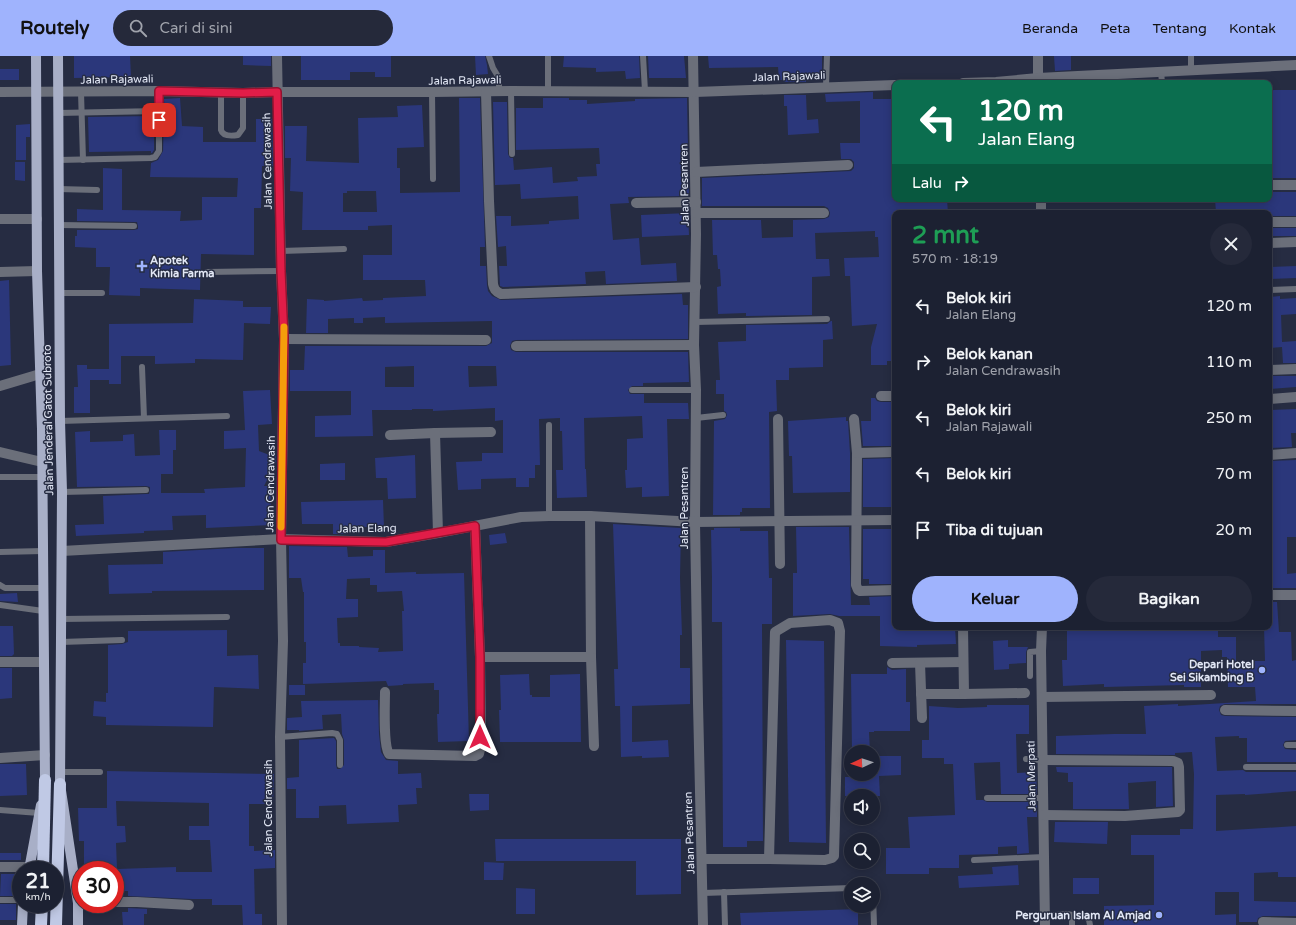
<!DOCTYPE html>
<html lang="id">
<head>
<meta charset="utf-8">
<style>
	body { margin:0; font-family:"Varela Round",sans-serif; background:#25293a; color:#f1f3f6; height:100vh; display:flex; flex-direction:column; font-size:15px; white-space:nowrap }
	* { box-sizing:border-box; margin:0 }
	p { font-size:13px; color:#a0a3ac }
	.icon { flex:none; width:22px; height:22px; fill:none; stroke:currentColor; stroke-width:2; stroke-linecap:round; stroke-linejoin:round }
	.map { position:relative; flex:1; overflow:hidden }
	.sheet { position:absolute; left:892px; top:154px; width:380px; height:420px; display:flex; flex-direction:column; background:#1c2132; border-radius:8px; box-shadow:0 2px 10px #0003,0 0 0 1px #3a3e4d }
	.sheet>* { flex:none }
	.top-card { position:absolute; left:892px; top:24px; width:380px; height:122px; border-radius:8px; box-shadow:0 2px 10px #0003,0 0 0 1px #3a3e4d; background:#0b6e4f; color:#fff; overflow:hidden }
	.needle { width:26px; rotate:267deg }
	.buttons { position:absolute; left:844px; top:689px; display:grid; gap:8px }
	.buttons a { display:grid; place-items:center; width:36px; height:36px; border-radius:50%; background:#1c2132; box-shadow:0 2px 10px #0003,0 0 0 1px #3a3e4d; font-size:20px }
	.speed { position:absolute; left:12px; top:805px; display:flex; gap:8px; font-size:20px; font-weight:700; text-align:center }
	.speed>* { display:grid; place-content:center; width:52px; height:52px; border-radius:50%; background:#1c2132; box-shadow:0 2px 10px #0003,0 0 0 1px #3a3e4d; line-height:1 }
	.speed small { font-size:10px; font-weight:400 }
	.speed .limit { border:6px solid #d22; background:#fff; color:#111 }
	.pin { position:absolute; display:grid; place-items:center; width:34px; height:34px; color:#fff; margin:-17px; border-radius:8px; box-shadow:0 2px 6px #0006 }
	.me { position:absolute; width:44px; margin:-22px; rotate:0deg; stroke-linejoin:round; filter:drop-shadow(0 0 3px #0008) }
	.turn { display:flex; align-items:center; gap:14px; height:84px; padding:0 20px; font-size:18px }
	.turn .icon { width:52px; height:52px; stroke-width:2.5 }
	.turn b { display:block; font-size:28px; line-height:34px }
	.then { display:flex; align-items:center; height:38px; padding:0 20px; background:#0003; gap:8px; font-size:15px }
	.round { display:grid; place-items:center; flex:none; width:42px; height:42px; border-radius:21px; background:#25293a }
	.head { display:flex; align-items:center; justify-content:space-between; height:68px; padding:0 20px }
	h1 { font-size:24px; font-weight:700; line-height:30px; color:#1e9e55 }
	.cta { display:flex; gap:8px; margin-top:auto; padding:8px 20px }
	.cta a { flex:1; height:46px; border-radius:24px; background:#9fb3fd; color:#111; font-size:16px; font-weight:700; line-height:46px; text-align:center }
	.cta a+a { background:#25293a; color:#f1f3f6 }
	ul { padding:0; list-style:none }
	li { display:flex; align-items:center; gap:12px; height:56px; padding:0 20px }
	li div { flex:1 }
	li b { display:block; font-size:15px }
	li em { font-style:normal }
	header { display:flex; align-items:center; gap:24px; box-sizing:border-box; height:56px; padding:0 20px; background:#9fb3fd; color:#111 }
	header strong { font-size:19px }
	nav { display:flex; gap:22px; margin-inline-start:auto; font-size:14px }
	.search { width:280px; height:36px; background:#25293a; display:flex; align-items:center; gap:10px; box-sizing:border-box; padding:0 14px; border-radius:22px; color:#a0a3ac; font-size:15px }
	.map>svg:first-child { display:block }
	.building { fill:#2b377b; fill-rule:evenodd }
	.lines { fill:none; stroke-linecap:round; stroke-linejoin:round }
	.lane { stroke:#6b6f7a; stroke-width:6 }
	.street { stroke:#6b6f7a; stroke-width:10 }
	.primary { stroke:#a8afc7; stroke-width:10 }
	.highway { stroke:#c0c9e5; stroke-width:12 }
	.route-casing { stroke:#92132f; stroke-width:10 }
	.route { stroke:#e11d48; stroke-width:7 }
	.slow { stroke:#f59e0b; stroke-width:7 }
	.poi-dot { fill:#9fb3fd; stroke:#262c42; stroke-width:1.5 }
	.labels { text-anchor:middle; stroke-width:3; stroke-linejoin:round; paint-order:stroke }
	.street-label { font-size:11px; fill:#e3e8f6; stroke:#262c42 }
	.poi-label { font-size:11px; font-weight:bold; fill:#e3e8f6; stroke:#262c42; text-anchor:end }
</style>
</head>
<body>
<header>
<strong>Routely</strong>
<div class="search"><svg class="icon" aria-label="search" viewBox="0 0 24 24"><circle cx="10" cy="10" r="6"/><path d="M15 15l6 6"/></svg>Cari di sini</div>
<nav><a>Beranda</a><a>Peta</a><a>Tentang</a><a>Kontak</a></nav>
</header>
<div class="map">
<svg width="1296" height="869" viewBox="0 0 1296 869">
	<rect width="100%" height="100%" fill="#262c42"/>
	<!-- building -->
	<g class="building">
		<path d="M74,0H130L131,21L74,22Z"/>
		<path d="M243,0H271V10L243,9Z"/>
		<path d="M301,0H391V21H375V16H350V24H301Z"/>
		<path d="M475,0H485L487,9L488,18L476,19Z"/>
		<path d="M564,0H639L640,22L626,23L625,15L596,16V12L563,11Z"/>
		<path d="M648,0H684L686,22H649Z"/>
		<path d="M708,0H822V22H806V26H784L783,24H779L778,11L709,12Z"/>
		<path d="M1054,0H1071V14L1055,15Z"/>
		<rect x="0" y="13" width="19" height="11"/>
		<path d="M1274,34H1296V122H1269V35Z"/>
		<path d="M873,36V43H892V49H895V88H894L895,143H947L948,157H895V305H887V309H871V291L877,268L852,270L850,220H845L844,202L879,201L878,181H875V175L815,177L816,203H829L830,220L812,221V259L746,260V257L718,258L717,231L721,230L720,213H718L717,199H713L712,164H761L762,182L793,181V164L824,163L829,161L830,157L828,152L824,150H702V122L851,115L854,112V106L851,103H841L840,87H860V45L826,46L825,38Z"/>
		<path d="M784,39H806L807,64L818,63L819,77L788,79L787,50H784Z"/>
		<path d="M180,42L182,70L203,71V86H256V63H272L273,110H262L261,152H254V199L201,198L200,234L140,232V240L109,239L110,211H96V192L75,191V180H77V174H134L138,173V170L137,166H134L77,165V153L103,154V112L122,113V154L181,155L180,165L202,164V141H237L238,122L150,121L151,107L158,104L163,95L164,59H165L164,43Z"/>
		<path d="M459,42H480L485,191H480V210H486L487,229L488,235L492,240L501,244L682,238L683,249H688V283L516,284L512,285L510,290L511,294L516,296H688L689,326L643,327V330H632L628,334L630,338H644V347H688L689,363H667L669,440L642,441V431L626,432L625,414H627V383L643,382L642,360L584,362L585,413H586L587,441L557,442L556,414H563L562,375H560V362L539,363L540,409H535V422H529V431H516V422L481,423V433L458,434L456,406L482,405V397H503V364L495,365V352L433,355V353H412V354H372L373,380L315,381V360L351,359V335H290V314H304L305,290H486L492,287V265L385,267V261L363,262V267H354V262L328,263V277H306L307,243L324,244V245L362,242L363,245L383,244V242L426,240L425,224H363V199H392V169L368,170V174H302L303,136L290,135L291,102H285V70H307L306,105L359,107L358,62L398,61L397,50L422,49L424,91L397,92V112H400V137L460,136ZM347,135H376L377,156H343V137H347ZM414,310V331H385V311ZM468,310H496L497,330L469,331Z"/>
		<path d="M543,42H569V44H587V48L635,45V43L687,42L688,93H683L684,117H688L689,140L628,141L629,147L610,148L613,184L639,182L641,209L676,207L677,225L606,228L605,215L585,216L586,228L503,231L500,230L499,210H507L506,190L498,191L496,160H511V170L549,168V165L579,163L578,140L521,143L520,128L495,129L493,46H507L508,98L510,102H513L514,114L552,111L553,127L578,125L577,121L597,120L596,108H600L599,92L516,94V52H543Z"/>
		<path d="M154,60V94L152,97H151V95L89,96L88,61Z"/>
		<path d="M30,68V81H26V104H16V69Z"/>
		<path d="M15,106H25V125L15,124Z"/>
		<path d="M1269,136H1296V160H1269V157H1216L1215,143H1269Z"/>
		<path d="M688,157L689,179L642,181L641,159Z"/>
		<rect x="1269" y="172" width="27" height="8"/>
		<path d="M1296,210V222L1269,223V211Z"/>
		<path d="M9,224L11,309L0,310V225Z"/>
		<path d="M1280,240V243L1296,242V258L1281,259L1282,286L1296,285V307H1283L1282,291L1269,292V241Z"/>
		<path d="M194,243L243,245V251H271L270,268L244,267L243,304L195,303V307L155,308V300H121V328H109V324H90V357H74V331H78L77,309H87V313H109V268L193,267Z"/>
		<path d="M831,265H832L833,283L823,284V311L789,312V324H776L777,355L769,356L770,452H742V456H740V459H713L714,365L725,363L727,359L726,356L724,355V338H716V324H720L718,286L746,285V269L827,268Z"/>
		<path d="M1269,320H1296V331L1269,333Z"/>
		<path d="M270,334L272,368L258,369L259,395L272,400H276V406L264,430H270L272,469L206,472V459L172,460L173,474L144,475V477L76,480L75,469L104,468L103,440L146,438H149L150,434V431L146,430L77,431L75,376L90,375V386L123,385V379L134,378L135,400L160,399L159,374H176V394H173V418H161V437H205L204,433L245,431L246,392L224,393V375L245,374L243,335Z"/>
		<path d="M871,342H875L877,345L881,346H895V390H863L861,365H871Z"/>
		<path d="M1296,353V377H1291L1292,391L1269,392V354Z"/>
		<path d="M846,361V365H848L850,397V436L793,437L792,400H789L788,365Z"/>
		<path d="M415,399L416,442L388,443L387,422H376L375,402Z"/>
		<path d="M895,402V451H863V403Z"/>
		<path d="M1296,404V481H1287V518L1296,517V532H1271L1270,501H1269V405Z"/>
		<path d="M345,407V424H320V408Z"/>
		<path d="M383,444L384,471H347V478H333V468H302L301,446Z"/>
		<path d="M613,468L681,472L680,522L682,579H680V612H690V648L632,650V686L668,684L669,701L642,702V700L621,701L620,650H615L614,613H618Z"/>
		<path d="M796,471H849L851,549H870L869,541L895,540V571H955L956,588L917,589V591L880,590V560H839L830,558L793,560V517H797Z"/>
		<path d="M714,472H740V475H768L769,522H772V568H762L763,785H747V791H723L722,566H712V522L711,474H714Z"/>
		<path d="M863,473H895V528H869V523H863Z"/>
		<path d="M505,477L507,487L490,489L489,479Z"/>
		<path d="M289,490L347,491L348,501L373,500V494H385V517L416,516V518L464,517L469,685L438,686L437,658H439V634H434V627L403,628V629L388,630L386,625L303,628V607H306V586H304V536H303L301,522H289ZM370,522V529H377V536L402,535L404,555H402L403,595L378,596L379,592L359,591V590H340V587H338L337,562L358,561V543H346L347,523Z"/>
		<path d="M235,492H264V534L152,535V537L109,538L108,509L163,508V496Z"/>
		<path d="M17,537L18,546L0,545V538Z"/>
		<path d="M1269,546H1277L1279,576H1291L1292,605L1296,604V648H1225L1220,650L1219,654L1221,659L1225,660L1296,661V684L1285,685L1283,689L1285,693L1296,694V706H1247V682H1239V680L1215,681L1217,715L1243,714L1246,716H1296V735L1245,739V738L1216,739V775L1296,770V821H1278V816L1254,817V845L1296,846V860H1263L1258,862L1257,866H1239V836H1215V859L1236,858V869H1104V850L1154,849V799H1131V779H1180V773H1193L1194,718L1192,696L1175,697V699L1056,698V680L1114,678H1146L1144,650L1178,648V650L1256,645L1255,631H1228L1227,601H1222V594L1201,595V631H1184V629L1104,631V628L1063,630L1062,604H1067V571H1218V581H1236V605H1265L1264,571H1269Z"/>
		<path d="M0,570H13L14,598L12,600H0Z"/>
		<path d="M227,574V600L258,599L259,633L214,631L213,671L106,669V661L93,660L94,645L106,646V637H108V589L122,588L128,586V575Z"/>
		<path d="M786,584L824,585L826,787L789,786Z"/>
		<path d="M1008,584V591H1028L1026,596V607L1009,608V613L994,614L993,585Z"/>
		<path d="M887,611L892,614L906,613V646H910V675H874V676H869L870,696H852L851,618H887Z"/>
		<path d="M0,612H12V642L0,643Z"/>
		<path d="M529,618L530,639H532V641H550V619L580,618L581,686H500L499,654H501L500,619Z"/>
		<rect x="289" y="629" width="16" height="10"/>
		<path d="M378,644L379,678L381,696L386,704L398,705V718L421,717L422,732H416L417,748L398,749L399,766L347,768L346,749L319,750V762H296V733H287V722L299,721V684L334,682L336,685V709L337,713H340L344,709V684L342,678L341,658L322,659L323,673L299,675V674H287V662L302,661L301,645Z"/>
		<path d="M987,649H1029V678H1016L1017,717L1036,716L1037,738H1001L1000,706L974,707L976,744H983L987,746H1037V761H1027L1029,797L1017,798V790L998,791V798L959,799V812H929V818H886V792H910L908,761L955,759L953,708H944V702H922V684H929V650L958,652L987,651Z"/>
		<path d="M878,700H901V719L879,720L880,740H845V721H853V718H878Z"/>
		<path d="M0,708H26L27,739L0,740Z"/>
		<path d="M1056,711H1172L1173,750L1156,751V725L1128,727L1129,753H1073V726H1068V717L1057,716Z"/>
		<path d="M107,715L274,718L273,748H249V790H254V795L275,794V812L254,813L255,858H262V869H243L242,849H212V843H192L128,840V835H119V830L115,831V814H84V785H79L78,752H107ZM116,745L209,747V770H189V784H210L212,816H176V811L117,813L116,787L126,786L125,770H117Z"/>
		<path d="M469,738H489V754L470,755Z"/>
		<path d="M1055,766H1108L1107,788L1054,786Z"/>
		<path d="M495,783H681V838L636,839V805H496Z"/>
		<rect x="0" y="797" width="21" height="7"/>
		<path d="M484,806L504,807L503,824H484Z"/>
		<path d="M1018,809L1019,829L959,832L958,820L993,818L992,811Z"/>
		<path d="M1,818H18L17,836H16V840H0Z"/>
		<rect x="1073" y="822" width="26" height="16"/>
		<path d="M516,832L535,833V858H516Z"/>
		<rect x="0" y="848" width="16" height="16"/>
		<path d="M128,852L147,853V858H144V869H123L122,856H128Z"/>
		<path d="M858,853V869H741L740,857Z"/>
	</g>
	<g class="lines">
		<!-- lane -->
		<g class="lane">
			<path d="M489,0L493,12L499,22V35"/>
			<path d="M548,0V35"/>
			<path d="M643,0L645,35"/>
			<path d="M1191,0V14"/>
			<path d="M1161,15L1162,27"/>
			<path d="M826,30L827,0"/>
			<path d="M511,35L512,98"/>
			<path d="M81,36L83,104"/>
			<path d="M432,36L433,123"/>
			<path d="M221,37V74C223,81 232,80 238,79L243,72V37"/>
			<path d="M58,57L159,55"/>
			<path d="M58,104L151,102L155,101L159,95V35"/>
			<path d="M58,133L97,134"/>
			<path d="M59,169L134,170"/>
			<path d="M281,195L344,193"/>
			<path d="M207,216L281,215"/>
			<path d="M1269,234L1296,233"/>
			<path d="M59,237H102"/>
			<path d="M695,266L827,263"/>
			<path d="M142,311L144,362"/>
			<path d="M632,334H696"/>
			<path d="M696,362L723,359"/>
			<path d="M60,365L227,360"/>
			<path d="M549,369V460"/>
			<path d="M0,421H42"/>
			<path d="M62,436L146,434"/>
			<path d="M0,496L43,495"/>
			<path d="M0,529L5,532H43"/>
			<path d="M0,549L43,555"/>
			<path d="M61,563L227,561"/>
			<path d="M61,586L122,584"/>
			<path d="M1030,620V596L1041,595"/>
			<path d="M280,681L332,677L337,678L340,684V709"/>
			<path d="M1287,689H1296"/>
			<path d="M1026,703L1043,704"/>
			<path d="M1246,711H1296"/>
			<path d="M60,716H100"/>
			<path d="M987,742H1043"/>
			<path d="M0,754L39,757"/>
			<path d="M974,804L1044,801"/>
			<path d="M724,836L725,869"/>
			<path d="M703,837L851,832"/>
			<path d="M873,839L874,869"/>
			<path d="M0,844H21"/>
			<path d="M1072,859L1087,861L1089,864L1090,869"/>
			<path d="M1045,860L1067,858L1072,859V869"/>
		</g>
		<!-- street -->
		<g class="street">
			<path d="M277,0L281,215L284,283L281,483L283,585L280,681L282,869"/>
			<path d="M693,0L696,178L694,289L696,334L695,466L698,647L703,869"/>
			<path d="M1038,0V27"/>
			<path d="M963,27L996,26L1038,22L1296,9"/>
			<path d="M0,36L159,35L243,37L277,36H432L511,35L695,36L895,29"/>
			<path d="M486,36L489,145L493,228C494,233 495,235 501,238L696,231"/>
			<path d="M696,116L848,109"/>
			<path d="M1269,129H1296"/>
			<path d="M1041,143V157"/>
			<path d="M636,147L696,146"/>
			<path d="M696,157H824"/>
			<path d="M0,163H37"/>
			<path d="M1269,166H1296"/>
			<path d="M1269,187L1296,186"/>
			<path d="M0,216L37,215"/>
			<path d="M284,283L486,284"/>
			<path d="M516,290L694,289"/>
			<path d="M1269,314L1296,313"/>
			<path d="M0,330L40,318"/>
			<path d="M881,340H895"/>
			<path d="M1269,343L1296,341"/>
			<path d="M778,363L780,508"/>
			<path d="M854,363L857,397L856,529L858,534L860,535L895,534"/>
			<path d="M435,377L491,376"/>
			<path d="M390,379L435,377L438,477"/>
			<path d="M0,396L42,406"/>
			<path d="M857,397L895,396"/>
			<path d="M1269,399L1296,397"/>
			<path d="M590,460L591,601L594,690"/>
			<path d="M62,495L281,483L386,486L438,477L521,461L549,460H590L695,466L895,464"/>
			<path d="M1269,539H1296"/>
			<path d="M1042,571L1041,595L1045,869"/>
			<path d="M480,601H591"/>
			<path d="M0,606H44"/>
			<path d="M892,607L963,606"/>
			<path d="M920,607L922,662"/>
			<path d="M385,636C385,649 383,689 389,698L475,700L479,698L481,689L480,601L475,470"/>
			<path d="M921,638H964L963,571"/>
			<path d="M964,638L1025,637"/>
			<path d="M1042,641L1211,639"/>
			<path d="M1225,654L1296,655"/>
			<path d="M0,702L45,699"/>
			<path d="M1043,704L1173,705L1178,707L1179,711L1180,754L1178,756L1125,760L1044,759"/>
			<path d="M702,803H769L825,804L832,802L834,800L840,575L838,567L830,564L790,567L775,576L769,803"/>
			<path d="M0,811H29"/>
			<path d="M115,846H137L189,849"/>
			<path d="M1263,866L1296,867"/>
		</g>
		<!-- primary -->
		<g class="primary">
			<path d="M36,0L37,215L42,373L45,724L44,732"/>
			<path d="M58,0L60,365L62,436L60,728L78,847V869"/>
			<path d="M29,814L41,749"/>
			<path d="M22,869L23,848"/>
		</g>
		<!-- highway -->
		<g class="highway">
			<path d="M43,814L45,724"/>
			<path d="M41,869L42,848"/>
			<path d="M56,869L60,728"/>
		</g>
	</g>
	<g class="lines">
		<!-- route casing -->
		<g class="route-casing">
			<path id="route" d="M159,64V35L243,37L277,36L281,215L284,282L281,484L386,486L475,470L480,601V681"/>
		</g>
		<!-- route -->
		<use href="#route" class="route"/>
		<!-- slow -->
		<path class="slow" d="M281,471L284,271"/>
	</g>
	<!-- markers -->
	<g class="poi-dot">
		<path d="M140 204h4v4h4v4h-4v4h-4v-4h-4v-4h4z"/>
		<circle cx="1262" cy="614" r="4"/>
		<circle cx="1159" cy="859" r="4"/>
	</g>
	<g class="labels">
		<!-- street labels -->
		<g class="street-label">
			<text transform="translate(789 20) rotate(-2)" y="4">Jalan Rajawali</text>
			<text transform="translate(117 23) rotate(-1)" y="4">Jalan Rajawali</text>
			<text transform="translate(465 24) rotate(-1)" y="4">Jalan Rajawali</text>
			<text transform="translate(267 105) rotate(-91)" y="4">Jalan Cendrawasih</text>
			<text transform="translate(684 129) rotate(-91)" y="4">Jalan Pesantren</text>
			<text transform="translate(48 364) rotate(-91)" y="4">Jalan Jenderal Gatot Subroto</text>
			<text transform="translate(270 428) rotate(-89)" y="4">Jalan Cendrawasih</text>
			<text transform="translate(684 452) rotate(-90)" y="4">Jalan Pesantren</text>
			<text transform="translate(367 472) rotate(-1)" y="4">Jalan Elang</text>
			<text transform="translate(1031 720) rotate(-91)" y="4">Jalan Merpati</text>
			<text transform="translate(268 752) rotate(-90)" y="4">Jalan Cendrawasih</text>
			<text transform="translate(689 777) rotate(-92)" y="4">Jalan Pesantren</text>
		</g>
		<!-- poi labels -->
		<g class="poi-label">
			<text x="150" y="208" text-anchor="start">Apotek<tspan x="150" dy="13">Kimia Farma</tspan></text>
			<text x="1254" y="612">Depari Hotel<tspan x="1254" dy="13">Sei Sikambing B</tspan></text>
			<text x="1151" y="863">Perguruan Islam Al Amjad</text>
		</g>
	</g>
</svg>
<div class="buttons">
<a><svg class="needle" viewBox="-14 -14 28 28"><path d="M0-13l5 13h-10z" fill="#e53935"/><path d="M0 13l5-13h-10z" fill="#a0a3ac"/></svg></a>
<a><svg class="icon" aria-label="sound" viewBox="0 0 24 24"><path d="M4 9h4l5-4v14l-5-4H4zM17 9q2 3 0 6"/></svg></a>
<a><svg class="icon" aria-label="search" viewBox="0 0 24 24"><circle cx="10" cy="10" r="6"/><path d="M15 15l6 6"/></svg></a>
<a><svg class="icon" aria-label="layers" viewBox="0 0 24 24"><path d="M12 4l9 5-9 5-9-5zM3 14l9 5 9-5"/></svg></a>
</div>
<div class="speed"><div>21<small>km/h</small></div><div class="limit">30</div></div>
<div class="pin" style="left:159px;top:64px;background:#d93025"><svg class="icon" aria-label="arrive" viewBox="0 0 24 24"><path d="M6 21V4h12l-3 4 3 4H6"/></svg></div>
<svg class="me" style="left:480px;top:681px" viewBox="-20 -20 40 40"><path d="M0-17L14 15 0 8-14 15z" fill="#e11d48" stroke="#fff" stroke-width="4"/></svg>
<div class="top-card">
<div class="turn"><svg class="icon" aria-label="left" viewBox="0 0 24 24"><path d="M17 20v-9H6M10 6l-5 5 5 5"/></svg><div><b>120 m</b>Jalan Elang</div></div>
<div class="then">Lalu<svg class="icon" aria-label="right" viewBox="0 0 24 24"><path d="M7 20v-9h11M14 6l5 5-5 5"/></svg></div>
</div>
<section class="sheet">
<div class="head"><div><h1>2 mnt</h1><p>570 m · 18:19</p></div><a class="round"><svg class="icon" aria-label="close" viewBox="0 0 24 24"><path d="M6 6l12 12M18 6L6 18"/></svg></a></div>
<ul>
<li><svg class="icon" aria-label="left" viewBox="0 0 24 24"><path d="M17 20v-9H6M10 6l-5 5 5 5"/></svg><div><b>Belok kiri</b><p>Jalan Elang</p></div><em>120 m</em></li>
<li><svg class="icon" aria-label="right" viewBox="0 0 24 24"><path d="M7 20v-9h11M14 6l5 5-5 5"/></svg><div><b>Belok kanan</b><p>Jalan Cendrawasih</p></div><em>110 m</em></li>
<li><svg class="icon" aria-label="left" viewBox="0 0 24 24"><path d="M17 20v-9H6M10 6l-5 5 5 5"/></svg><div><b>Belok kiri</b><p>Jalan Rajawali</p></div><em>250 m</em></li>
<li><svg class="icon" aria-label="left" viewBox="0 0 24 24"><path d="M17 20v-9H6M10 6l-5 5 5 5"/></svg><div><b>Belok kiri</b></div><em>70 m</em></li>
<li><svg class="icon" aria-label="arrive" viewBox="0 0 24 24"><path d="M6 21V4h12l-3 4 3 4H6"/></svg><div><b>Tiba di tujuan</b></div><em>20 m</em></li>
</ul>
<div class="cta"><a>Keluar</a><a>Bagikan</a></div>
</section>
</div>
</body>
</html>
